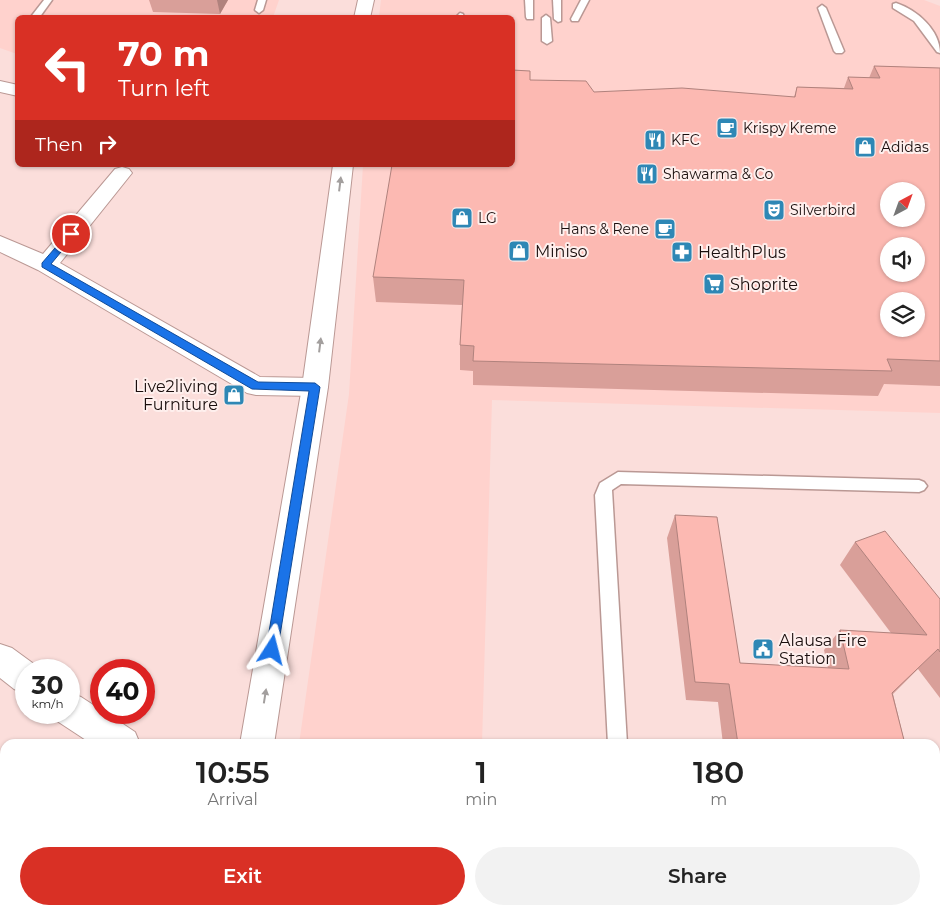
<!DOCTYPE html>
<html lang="en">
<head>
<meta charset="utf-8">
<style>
	body { margin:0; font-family:Montserrat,sans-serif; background:#f2f2f2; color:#222; height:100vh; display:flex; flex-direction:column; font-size:19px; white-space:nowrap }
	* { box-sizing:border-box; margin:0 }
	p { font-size:16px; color:#767676 }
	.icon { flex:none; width:28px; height:28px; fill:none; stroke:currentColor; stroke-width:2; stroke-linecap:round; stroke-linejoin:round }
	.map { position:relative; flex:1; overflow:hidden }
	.panel { position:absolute; left:0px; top:739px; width:940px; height:176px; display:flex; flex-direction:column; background:#fff; border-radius:15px 15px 0 0; box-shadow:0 1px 4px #0004 }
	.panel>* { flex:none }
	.hud { position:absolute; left:15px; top:15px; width:500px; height:152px; border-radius:8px; box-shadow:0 1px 4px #0004; background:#d93025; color:#fff; overflow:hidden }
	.needle { width:32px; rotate:41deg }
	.fabs { position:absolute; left:880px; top:182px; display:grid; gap:10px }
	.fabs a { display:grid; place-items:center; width:45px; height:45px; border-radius:50%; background:#fff; box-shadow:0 1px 4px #0004; font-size:25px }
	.speed { position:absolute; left:15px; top:659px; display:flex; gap:10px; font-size:25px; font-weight:700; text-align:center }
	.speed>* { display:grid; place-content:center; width:65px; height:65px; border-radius:50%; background:#fff; box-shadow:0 1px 4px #0004; line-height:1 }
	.speed small { font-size:12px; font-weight:400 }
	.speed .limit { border:8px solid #d22; background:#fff; color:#111 }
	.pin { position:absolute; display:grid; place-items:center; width:42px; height:42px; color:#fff; margin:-21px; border:2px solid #fff; border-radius:50%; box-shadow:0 1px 5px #0007 }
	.me { position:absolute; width:55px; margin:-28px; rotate:9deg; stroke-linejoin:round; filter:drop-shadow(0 0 4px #0008) }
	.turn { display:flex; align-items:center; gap:18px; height:105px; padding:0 20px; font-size:22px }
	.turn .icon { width:65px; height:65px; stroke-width:2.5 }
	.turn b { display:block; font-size:35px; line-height:42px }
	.then { display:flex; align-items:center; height:48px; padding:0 20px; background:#0003; gap:10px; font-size:19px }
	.eta { display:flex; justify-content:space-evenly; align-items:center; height:85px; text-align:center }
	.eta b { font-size:30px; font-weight:600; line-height:35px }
	.action { display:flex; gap:10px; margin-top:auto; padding:10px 20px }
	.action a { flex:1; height:58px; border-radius:30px; background:#d93025; color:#fff; font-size:20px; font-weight:600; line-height:58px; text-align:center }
	.action a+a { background:#f2f2f2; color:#222 }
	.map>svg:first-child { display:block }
	.built { fill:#ffd2cd; fill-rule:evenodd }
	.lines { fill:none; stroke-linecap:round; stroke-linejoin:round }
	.service-casing { stroke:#ba9894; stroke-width:3 }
	.minor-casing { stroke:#ba9894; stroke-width:2 }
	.tertiary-casing { stroke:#ba9894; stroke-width:2 }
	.service { fill:#fff; fill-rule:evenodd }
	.minor { fill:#fff; fill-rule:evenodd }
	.tertiary { fill:#fff; fill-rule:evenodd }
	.wall { fill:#d99f99 }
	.shaded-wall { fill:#b0827d }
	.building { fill:#fcb9b2; stroke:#b0827d; fill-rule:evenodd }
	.oneway { fill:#a39f9e }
	.route { fill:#1a73e8; stroke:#114b97 }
	.labels { text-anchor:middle; stroke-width:4; stroke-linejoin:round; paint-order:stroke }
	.far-poi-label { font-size:14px; fill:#1a0e0d; stroke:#feefed; text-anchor:start }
	.poi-label { font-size:16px; fill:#1a0e0d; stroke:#feefed; text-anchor:start }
</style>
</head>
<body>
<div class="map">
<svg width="940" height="914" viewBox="0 0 940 914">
	<rect width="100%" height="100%" fill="#fbdedb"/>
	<!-- built -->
	<g class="built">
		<path d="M0,0H279L273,17L18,18L17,54L0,48Z"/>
		<path d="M381,0H924L940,6V413L492,400L482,744H299L349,394L363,165H512V18L379,17ZM889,191H916V219H889ZM889,246H916V274H889ZM889,301H916V329H889Z"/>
		<path d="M275,910H477V914H274Z"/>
	</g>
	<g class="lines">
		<!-- service casing -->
		<g class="service-casing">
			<g id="service">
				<path d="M44,0H52L39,18H30Z"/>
				<path d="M258,0H266L263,10L259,13L255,10Z"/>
				<path d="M525,0H533V19H527L526,17Z"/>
				<path d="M553,0H561V21L558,22L554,19Z"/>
				<path d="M581,0H589L578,21H572L571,19Z"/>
				<path d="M896,3C917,10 940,30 940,53L937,52L914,21L893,8V4Z"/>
				<path d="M822,5L826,8L844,51L842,53H836L834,51L818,8Z"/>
				<path d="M460,13L463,14L464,18H455Z"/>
				<path d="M546,15L550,18L552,41L547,44L542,41V18Z"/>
				<path d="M618,472L919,480L924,482L927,486L924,490L919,492L621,484L612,490L627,744H608L595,495L600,483Z"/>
				<rect x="618" y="910" width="22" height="4"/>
			</g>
		</g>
		<!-- minor casing -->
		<g class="minor-casing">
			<g id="minor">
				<path d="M0,81L18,85V96L0,92Z"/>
				<path d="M122,167L129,169L132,173L60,263L260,377L315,378L324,380L328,387L324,394L315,396L256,395L247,393L38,270L0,252V236L43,254L115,169Z"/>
				<path d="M0,644L12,648L38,667L39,670H26V694L14,689L0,678Z"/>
				<path d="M69,693L81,697L101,710V712H105L135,732L140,744H92L57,721L53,712H69Z"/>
			</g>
		</g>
		<!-- tertiary casing -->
		<g class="tertiary-casing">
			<g id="tertiary">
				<path d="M358,0H374L370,18H354Z"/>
				<path d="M333,165H353L328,387L274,744H240L302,387Z"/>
				<path d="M209,910H249L248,914H208Z"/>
			</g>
		</g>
		<!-- service -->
		<use href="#service" class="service"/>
		<!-- minor -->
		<use href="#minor" class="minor"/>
		<!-- tertiary -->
		<use href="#tertiary" class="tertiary"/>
	</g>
	<!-- wall -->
	<g class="wall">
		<path d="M149,0H228L220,14L153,12Z"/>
		<path d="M874,66L940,68V386L884,384L878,396L473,385V371L460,370V345L462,305L376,302L373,277L530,80L594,92L794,97L797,87L844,88L848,77L869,78Z"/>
		<path d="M675,515L740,663L828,668L824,650L840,630L891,633L840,565L855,542L940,599V698L918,669L893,694L905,744H723L718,702L686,700L667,538Z"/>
		<path d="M935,764L940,765V832L935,831Z"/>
	</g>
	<!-- shaded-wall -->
	<path class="shaded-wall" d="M217,0H228L220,14Z"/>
	<!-- building -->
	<g class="building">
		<path d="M874,66L940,68V361L887,359L892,371L473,361L474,346L460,345L464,280L373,277L392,165H512V70L530,71V80L586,81L594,92L682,88L795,97L797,87L853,89L848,77L880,78ZM889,191H916V219H889ZM889,246H916V274H889ZM889,301H916V329H889Z"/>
		<path d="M675,515L717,517L740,663L849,669L840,630L927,635L855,542L885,531L940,599V652L938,649L892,693L905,744H738L729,684L695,682Z"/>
		<path d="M935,764L940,765V816H935Z"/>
	</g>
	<!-- one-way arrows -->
	<defs><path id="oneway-solid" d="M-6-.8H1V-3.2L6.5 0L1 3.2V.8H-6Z" transform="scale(1.25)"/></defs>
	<g class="oneway">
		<use href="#oneway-solid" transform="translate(340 184) rotate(-83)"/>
		<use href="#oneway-solid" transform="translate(320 345) rotate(-83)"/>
		<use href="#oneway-solid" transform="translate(265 696) rotate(-81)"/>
	</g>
	<!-- route -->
	<path class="route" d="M71,232L76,234L51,264L258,382L315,383L320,387L277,654L272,656L268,654L266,650L309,391L252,389L42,267V263L68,233Z"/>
	<!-- icons -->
	<defs>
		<g id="cafe-square" transform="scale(1.125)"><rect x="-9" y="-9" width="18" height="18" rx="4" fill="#2e87b5" stroke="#feefed"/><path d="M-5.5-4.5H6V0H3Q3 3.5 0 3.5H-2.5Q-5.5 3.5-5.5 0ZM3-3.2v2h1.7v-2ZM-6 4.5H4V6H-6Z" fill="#fff"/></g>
		<g id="restaurant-square" transform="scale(1.125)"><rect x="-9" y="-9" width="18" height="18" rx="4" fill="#2e87b5" stroke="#feefed"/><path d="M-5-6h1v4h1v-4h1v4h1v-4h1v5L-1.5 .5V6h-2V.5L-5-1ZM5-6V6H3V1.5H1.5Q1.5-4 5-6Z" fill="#fff"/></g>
		<g id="shop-square" transform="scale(1.125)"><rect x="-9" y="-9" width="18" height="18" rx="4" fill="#2e87b5" stroke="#feefed"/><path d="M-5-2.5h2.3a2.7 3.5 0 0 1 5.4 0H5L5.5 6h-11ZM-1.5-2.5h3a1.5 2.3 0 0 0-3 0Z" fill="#fff"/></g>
		<g id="theatre-square" transform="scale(1.125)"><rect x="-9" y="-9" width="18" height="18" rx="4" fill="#2e87b5" stroke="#feefed"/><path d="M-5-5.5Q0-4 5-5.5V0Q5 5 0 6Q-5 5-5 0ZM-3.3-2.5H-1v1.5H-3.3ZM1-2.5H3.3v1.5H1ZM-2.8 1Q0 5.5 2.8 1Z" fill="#fff"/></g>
		<g id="pharmacy-square" transform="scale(1.125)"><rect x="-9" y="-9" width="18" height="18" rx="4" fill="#2e87b5" stroke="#feefed"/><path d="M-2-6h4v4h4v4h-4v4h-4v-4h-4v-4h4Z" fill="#fff"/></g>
		<g id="supermarket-square" transform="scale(1.125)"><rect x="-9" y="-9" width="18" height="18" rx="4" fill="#2e87b5" stroke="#feefed"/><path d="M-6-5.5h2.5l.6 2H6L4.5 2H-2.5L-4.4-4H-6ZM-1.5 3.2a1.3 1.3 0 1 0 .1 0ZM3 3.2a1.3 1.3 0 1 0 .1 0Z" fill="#fff"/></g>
		<g id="civic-square" transform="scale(1.125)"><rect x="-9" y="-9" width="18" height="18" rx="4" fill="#2e87b5" stroke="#feefed"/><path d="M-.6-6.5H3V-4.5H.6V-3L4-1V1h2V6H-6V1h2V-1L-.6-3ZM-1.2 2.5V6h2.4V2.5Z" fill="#fff"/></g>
	</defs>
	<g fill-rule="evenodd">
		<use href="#cafe-square" x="727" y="128"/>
		<use href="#restaurant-square" x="655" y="140"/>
		<use href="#shop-square" x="865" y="147"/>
		<use href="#restaurant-square" x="647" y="174"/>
		<use href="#theatre-square" x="774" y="210"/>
		<use href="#shop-square" x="462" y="218"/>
		<use href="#cafe-square" x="665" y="229"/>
		<use href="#shop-square" x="519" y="251"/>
		<use href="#pharmacy-square" x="682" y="252"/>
		<use href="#supermarket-square" x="714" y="284"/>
		<use href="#shop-square" x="234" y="395"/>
		<use href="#civic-square" x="763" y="649"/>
	</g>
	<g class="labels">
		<!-- far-poi labels -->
		<g class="far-poi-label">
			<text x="743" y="133">Krispy Kreme</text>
			<text x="671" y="145">KFC</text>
			<text x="881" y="152">Adidas</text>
			<text x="663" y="179">Shawarma &amp; Co</text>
			<text x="790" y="215">Silverbird</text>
			<text x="478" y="223">LG</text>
			<text x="649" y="234" text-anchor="end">Hans &amp; Rene</text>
		</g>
		<!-- poi labels -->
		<g class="poi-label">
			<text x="535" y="257">Miniso</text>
			<text x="698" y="258">HealthPlus</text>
			<text x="730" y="290">Shoprite</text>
			<text x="218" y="392" text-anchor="end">Live2living<tspan x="218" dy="18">Furniture</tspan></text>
			<text x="779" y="646">Alausa Fire<tspan x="779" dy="18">Station</tspan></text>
		</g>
	</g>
</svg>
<div class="fabs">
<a><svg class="needle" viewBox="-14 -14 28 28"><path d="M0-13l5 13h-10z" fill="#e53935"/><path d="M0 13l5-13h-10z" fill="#767676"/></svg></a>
<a><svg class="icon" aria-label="sound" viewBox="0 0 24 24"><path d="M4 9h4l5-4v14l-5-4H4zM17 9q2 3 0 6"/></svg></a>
<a><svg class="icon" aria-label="layers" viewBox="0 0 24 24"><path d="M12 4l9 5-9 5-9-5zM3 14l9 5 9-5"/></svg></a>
</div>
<div class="speed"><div>30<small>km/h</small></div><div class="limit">40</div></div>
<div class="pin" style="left:71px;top:234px;background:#d93025"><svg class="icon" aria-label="arrive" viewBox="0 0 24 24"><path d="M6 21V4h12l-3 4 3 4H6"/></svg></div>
<svg class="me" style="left:272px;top:650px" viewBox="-20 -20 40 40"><path d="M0-17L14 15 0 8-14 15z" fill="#1a73e8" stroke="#fff" stroke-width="4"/></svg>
<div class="hud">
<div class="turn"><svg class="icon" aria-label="left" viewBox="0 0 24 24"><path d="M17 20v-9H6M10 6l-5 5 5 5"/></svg><div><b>70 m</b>Turn left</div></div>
<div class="then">Then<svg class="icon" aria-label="right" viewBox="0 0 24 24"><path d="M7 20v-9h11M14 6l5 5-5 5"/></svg></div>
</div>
<section class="panel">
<div class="eta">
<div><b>10:55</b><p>Arrival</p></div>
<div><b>1</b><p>min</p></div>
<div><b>180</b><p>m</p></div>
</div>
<div class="action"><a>Exit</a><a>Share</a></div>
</section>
</div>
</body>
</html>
